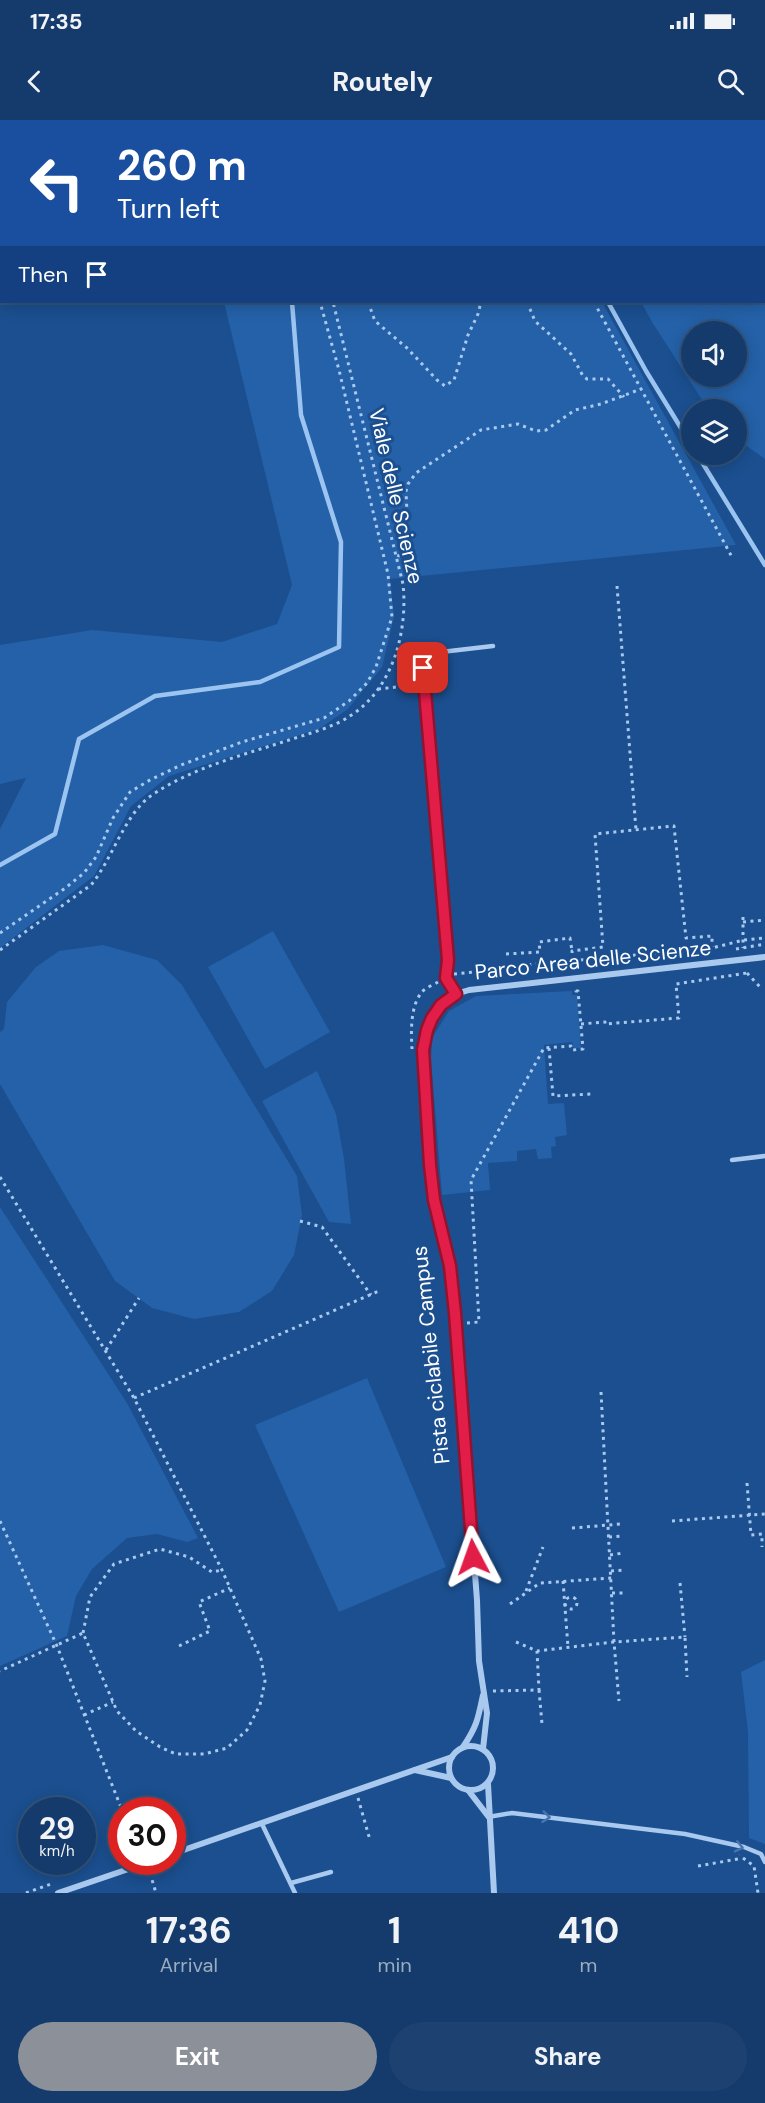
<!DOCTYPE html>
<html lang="en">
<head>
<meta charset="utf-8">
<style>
	body { margin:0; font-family:"DM Sans",sans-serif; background:#1d4271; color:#f1f3f6; height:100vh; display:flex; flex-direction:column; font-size:22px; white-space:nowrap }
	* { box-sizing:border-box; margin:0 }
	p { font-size:20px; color:#9dadc1 }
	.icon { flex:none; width:33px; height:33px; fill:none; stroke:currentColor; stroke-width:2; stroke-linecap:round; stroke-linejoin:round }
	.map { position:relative; height:1773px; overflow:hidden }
	.drawer { display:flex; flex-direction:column; background:#143b6b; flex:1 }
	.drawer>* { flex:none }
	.banner { position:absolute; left:0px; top:0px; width:765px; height:183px; box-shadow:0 3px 15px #0003,0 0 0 2px #33557e; background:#1a4fa0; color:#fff; overflow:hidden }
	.tools { position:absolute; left:681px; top:201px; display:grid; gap:12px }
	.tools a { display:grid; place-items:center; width:66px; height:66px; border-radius:50%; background:#143b6b; box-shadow:0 3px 15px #0003,0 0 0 2px #33557e; font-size:30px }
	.speed { position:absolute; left:18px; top:1677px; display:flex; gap:12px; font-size:30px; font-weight:700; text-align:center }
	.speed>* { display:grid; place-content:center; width:78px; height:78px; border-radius:50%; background:#143b6b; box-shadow:0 3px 15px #0003,0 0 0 2px #33557e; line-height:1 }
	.speed small { font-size:15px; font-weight:400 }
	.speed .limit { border:9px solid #d22; background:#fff; color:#111 }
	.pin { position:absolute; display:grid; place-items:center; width:51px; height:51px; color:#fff; margin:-26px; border-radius:12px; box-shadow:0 3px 9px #0006 }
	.me { position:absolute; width:66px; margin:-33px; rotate:356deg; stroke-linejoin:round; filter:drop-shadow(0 0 4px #0008) }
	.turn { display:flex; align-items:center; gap:21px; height:126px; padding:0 18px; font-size:27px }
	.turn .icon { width:78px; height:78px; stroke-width:2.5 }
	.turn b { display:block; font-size:42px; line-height:51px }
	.then { display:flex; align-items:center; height:57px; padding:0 18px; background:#0003; gap:12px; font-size:22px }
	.eta { display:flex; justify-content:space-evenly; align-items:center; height:102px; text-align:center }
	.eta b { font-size:36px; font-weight:700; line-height:42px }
	.action { display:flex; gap:12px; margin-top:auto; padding:12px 18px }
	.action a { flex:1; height:69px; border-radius:36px; background:#8c9099; color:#fff; font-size:24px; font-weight:700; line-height:69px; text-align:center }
	.action a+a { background:#1d4271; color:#f1f3f6 }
	.status { display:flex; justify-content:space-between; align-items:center; height:42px; padding:0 30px; background:#143b6b; direction:ltr }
	.status svg { height:16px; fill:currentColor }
	header { display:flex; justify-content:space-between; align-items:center; height:78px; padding:0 18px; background:#143b6b; font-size:27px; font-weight:700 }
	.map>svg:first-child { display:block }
	.green { fill:#2461a8; fill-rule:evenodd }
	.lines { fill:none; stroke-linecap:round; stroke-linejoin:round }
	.stream { stroke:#9cc4f0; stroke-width:4.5 }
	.path { stroke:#a9c9ee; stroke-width:3; stroke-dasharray:3 4.5; stroke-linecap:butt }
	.lane { stroke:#a9c9ee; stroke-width:4.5 }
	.street { stroke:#a9c9ee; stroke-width:6 }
	.oneway { stroke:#4674ac }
	.route-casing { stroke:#92132f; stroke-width:15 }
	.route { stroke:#e11d48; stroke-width:10 }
	.labels { text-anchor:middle; stroke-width:6; stroke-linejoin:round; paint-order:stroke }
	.street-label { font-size:21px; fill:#fff; stroke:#1b4f8f }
</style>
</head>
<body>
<div class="status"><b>17:35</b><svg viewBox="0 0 49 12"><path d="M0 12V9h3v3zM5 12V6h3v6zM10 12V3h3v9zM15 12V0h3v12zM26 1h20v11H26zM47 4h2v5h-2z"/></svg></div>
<header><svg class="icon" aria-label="back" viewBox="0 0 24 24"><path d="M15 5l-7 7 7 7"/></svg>Routely<svg class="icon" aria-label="search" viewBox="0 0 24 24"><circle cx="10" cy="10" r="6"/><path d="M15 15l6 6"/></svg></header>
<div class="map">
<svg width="765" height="1773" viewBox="0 0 765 1773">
	<rect width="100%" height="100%" fill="#1b4f8f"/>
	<!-- green -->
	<g class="green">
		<path d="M126,0H502L503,1L128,2Z"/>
		<path d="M547,0H765V339L737,319L736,290L708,289L652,202L641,182H764V2H548ZM692,212H736V256H692Z"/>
		<path d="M224,182H602L736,425L390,459L394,497L382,547L348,589L319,609L169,656L131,686L94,756L0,828V709L26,658L0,664V525L92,510L222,522L277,504L292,465Z"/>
		<path d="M273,811L330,912L265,949L208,847Z"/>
		<path d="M103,825L157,840L182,865L297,1056L302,1095L294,1135L272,1171L239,1192L194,1199L152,1188L115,1161L0,964V912L4,909L7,882L36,847L59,831Z"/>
		<path d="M572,871V875H577L581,928H574L572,922L544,925L548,984L564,983L567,1015L555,1017L556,1026L551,1027L552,1038L538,1039L536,1029L517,1031V1041L488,1043L490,1070L442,1075L431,940L432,918L449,891L476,876Z"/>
		<path d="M317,951L336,994L344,1039L351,1104L329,1102L262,981Z"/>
		<path d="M0,1087L127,1283L198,1418L187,1422L157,1414L127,1418L92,1449L76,1476L67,1516L0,1546Z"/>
		<path d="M367,1258L446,1447L339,1492L255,1305Z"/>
		<path d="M765,1540V1724L749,1718L748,1612L741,1552Z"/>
	</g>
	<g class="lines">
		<!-- stream -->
		<g class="stream">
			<path d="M206,0L207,2"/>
			<path d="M510,0L511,2"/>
			<path d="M608,182L646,251L692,326"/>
			<path d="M697,334L765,445"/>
			<path d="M0,745L55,714L79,619L155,576L260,562L339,527L341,422L301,295L292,182"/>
		</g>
		<!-- path -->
		<g class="path">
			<path d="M264,0L265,2"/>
			<path d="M276,0L277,2"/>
			<path d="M310,0V2"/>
			<path d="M430,0V2"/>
			<path d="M497,0L498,2"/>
			<path d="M368,182L375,201L407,228L437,260L445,266L454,260L468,215L478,194L481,182"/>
			<path d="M527,182L535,201L571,234L583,256L587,259H608L624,277"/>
			<path d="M594,182L733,439"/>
			<path d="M398,437L408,415L406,371L408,364L416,353L481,310L518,304L536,311L546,310L575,290L601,284L641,269"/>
			<path d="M617,466L636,710"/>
			<path d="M378,569L415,565"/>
			<path d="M743,797V828"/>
			<path d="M743,802L765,800"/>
			<path d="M0,813L64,769L84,753L96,737L113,698L130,672L150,660L181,645L242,622L324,598L349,581L367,563L376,547L392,497L388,454L339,250L320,182"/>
			<path d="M736,829L765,824"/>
			<path d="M0,830L91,765C112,740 125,693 152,675C192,648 240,636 286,621C307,614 332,608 350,596C393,569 408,511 403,464L333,182"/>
			<path d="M506,834L540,832L539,822L570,818L572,831"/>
			<path d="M573,848L572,831L603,827L595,714L674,706L686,818L712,816V827"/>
			<path d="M747,853L761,868"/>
			<path d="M454,854L508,849L525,845L712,828L744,820L765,818"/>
			<path d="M581,904L605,902V904L679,898L676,864L747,853L746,850"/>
			<path d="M549,928L553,976L592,974"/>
			<path d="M412,929C411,912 410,886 422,872C425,868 433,865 438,862"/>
			<path d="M0,1057L134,1278L222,1450L261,1539L265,1561L260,1585L247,1610L227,1628L204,1634H176L160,1627L136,1611L117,1591L83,1513L0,1551"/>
			<path d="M300,1101L322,1107L371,1175"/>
			<path d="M467,1203L479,1202L471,1060L544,928L571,926L572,930L583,929L578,871H576V869"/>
			<path d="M106,1230L139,1178"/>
			<path d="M601,1272L614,1522L619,1581"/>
			<path d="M134,1278L379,1171"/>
			<path d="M747,1363L751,1415L762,1414V1427"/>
			<path d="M0,1401L57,1526L122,1690"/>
			<path d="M672,1401L765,1394"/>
			<path d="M572,1408L621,1404"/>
			<path d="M609,1417L622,1416"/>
			<path d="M610,1435L623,1433"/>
			<path d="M611,1451L624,1450"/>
			<path d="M563,1461L568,1527"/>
			<path d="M680,1463L685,1517"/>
			<path d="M526,1471L543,1427"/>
			<path d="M612,1473H626"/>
			<circle cx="571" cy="1483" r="6"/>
			<path d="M510,1484L540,1463L612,1458"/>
			<path d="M83,1513L90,1477L114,1444L160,1429L189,1437L212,1452L222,1450"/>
			<path d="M516,1522L537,1531L614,1522L685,1517L687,1557"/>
			<path d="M179,1526L210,1511L199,1482L230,1468"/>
			<path d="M539,1570L542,1604"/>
			<path d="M493,1571L539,1570L537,1531"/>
			<path d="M84,1595L113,1582"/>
			<path d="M358,1678L370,1720"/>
			<path d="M743,1738L754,1746L758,1773"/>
			<path d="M698,1746L738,1739L740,1735"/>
			<path d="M150,1753L156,1773"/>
			<path d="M26,1773L51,1764"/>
		</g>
		<!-- lane -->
		<g class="lane">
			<path d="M456,874L445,858L448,840L423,548L424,534L493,526"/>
			<path d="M732,1040L765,1036"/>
			<path d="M488,1697L512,1693L685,1714L744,1727L761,1734L765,1742"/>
			<path d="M262,1704L295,1773"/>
			<path d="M291,1763L331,1752"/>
		</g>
		<!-- street -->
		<g class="street">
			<circle cx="471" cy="1648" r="22"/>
			<path d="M463,1627C477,1606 478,1599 483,1575"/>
			<path d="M483,1629L487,1593L479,1541L477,1480L455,1193L450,1146L434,1080L430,1045L423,930L427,910L441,885L456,874L469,870L765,837"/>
			<path d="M415,1650L451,1658"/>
			<path d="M488,1664L494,1773"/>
			<path d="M468,1670L488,1696"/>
			<path d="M172,1734L452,1637"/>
			<path d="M58,1773L149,1742"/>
		</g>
	</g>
	<!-- one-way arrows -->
	<defs><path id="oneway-chevron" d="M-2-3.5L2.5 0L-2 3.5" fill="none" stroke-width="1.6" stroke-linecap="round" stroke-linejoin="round" transform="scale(1.5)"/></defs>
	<g class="oneway">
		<use href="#oneway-chevron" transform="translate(546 1697) rotate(7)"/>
		<use href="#oneway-chevron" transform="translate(739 1727) rotate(13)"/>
	</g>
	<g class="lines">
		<!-- route casing -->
		<g class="route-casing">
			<path id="route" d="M423,548L448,840L446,858L456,874L441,885L432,898L427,910L423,930L430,1045L434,1080L450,1146L455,1193L473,1437"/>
		</g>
		<!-- route -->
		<use href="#route" class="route"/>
	</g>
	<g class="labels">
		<!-- street labels -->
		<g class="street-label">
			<text transform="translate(396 376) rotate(77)" y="7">Viale delle Scienze</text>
			<text transform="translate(593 840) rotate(-6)" y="7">Parco Area delle Scienze</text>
			<text transform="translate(431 1235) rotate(-96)" y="7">Pista ciclabile Campus</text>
		</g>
	</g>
</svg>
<div class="tools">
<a><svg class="icon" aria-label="sound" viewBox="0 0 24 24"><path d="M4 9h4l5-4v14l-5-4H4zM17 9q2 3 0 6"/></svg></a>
<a><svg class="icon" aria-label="layers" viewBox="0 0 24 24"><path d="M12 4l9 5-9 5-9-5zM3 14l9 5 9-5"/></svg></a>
</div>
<div class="speed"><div>29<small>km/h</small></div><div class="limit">30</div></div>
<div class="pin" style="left:423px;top:548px;background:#d93025"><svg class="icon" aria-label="arrive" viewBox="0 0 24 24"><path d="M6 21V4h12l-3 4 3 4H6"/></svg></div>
<svg class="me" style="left:473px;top:1437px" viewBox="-20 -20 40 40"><path d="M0-17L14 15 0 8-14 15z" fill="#e11d48" stroke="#fff" stroke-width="4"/></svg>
<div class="banner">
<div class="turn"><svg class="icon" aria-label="left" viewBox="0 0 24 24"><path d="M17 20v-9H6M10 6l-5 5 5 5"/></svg><div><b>260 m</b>Turn left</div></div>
<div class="then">Then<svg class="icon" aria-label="arrive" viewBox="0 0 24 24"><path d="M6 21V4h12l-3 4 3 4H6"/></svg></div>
</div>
</div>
<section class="drawer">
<div class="eta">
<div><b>17:36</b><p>Arrival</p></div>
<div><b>1</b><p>min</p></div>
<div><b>410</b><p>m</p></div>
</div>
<div class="action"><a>Exit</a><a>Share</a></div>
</section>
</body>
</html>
